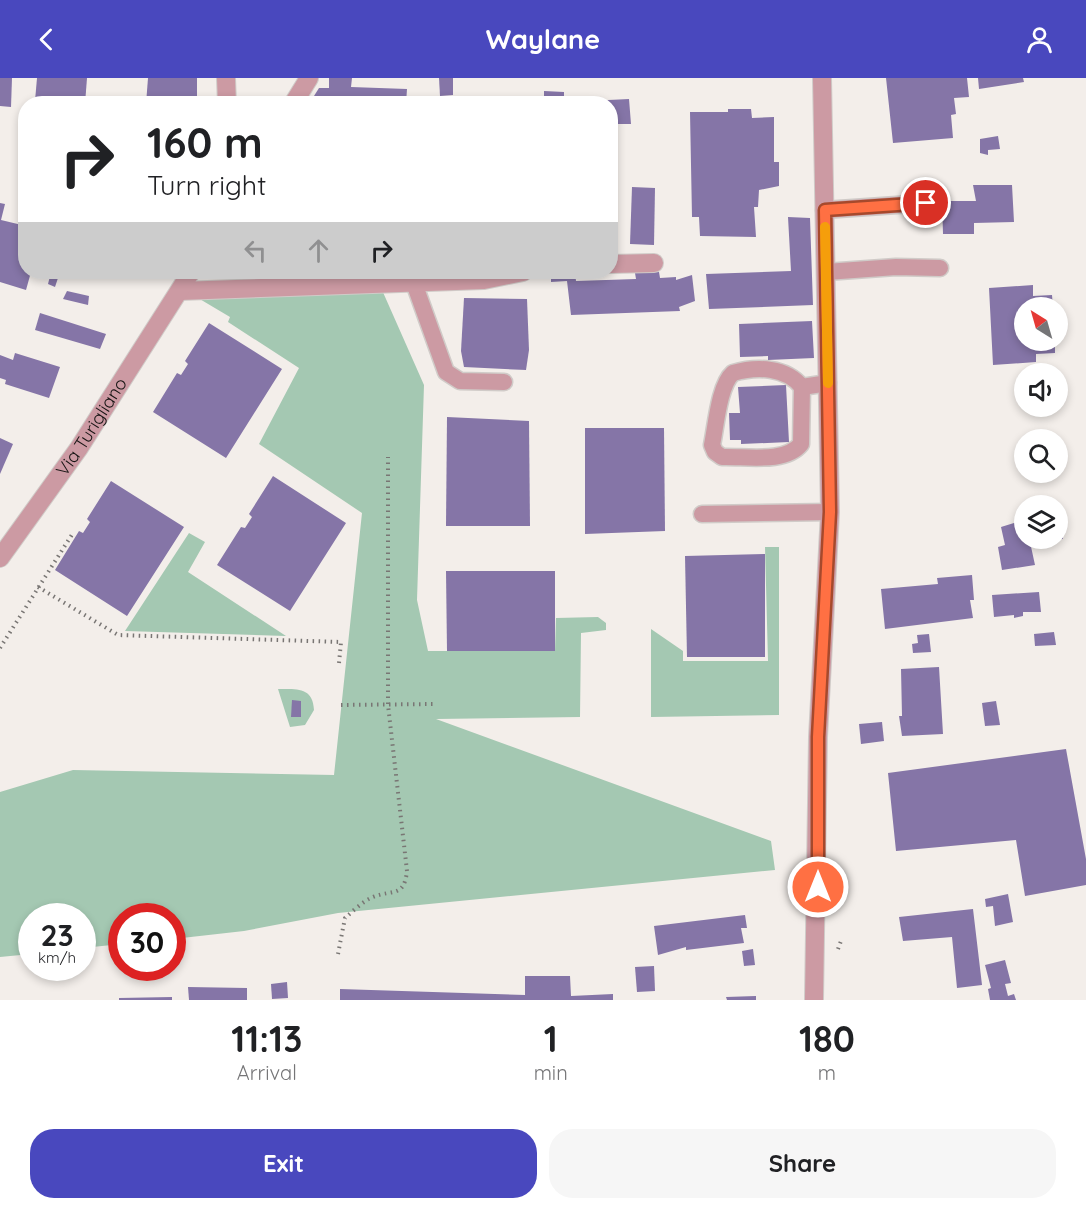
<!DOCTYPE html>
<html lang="en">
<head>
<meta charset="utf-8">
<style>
	body { margin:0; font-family:Quicksand,sans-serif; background:#f6f6f6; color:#202124; height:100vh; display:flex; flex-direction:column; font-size:22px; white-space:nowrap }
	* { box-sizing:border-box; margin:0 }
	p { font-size:20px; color:#757577 }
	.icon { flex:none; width:33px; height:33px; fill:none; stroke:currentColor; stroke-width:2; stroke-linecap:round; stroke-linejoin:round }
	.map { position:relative; height:922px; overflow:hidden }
	.side { display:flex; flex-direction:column; background:#fff; flex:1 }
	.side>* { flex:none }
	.hud { position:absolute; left:18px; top:18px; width:600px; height:183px; border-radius:24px; box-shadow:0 3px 9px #0003; background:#fff; color:#202124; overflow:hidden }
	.needle { width:39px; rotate:323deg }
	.fabs { position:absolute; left:1014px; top:219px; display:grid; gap:12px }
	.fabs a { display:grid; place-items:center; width:54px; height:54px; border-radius:50%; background:#fff; box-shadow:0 3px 9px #0003; font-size:30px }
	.speed { position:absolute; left:18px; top:825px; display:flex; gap:12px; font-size:30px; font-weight:700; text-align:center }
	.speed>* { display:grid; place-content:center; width:78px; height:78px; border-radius:50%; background:#fff; box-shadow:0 3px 9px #0003; line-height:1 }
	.speed small { font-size:15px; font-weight:400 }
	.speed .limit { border:9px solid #d22; background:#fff; color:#111 }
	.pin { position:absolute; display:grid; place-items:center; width:51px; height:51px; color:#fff; margin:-26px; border:3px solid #fff; border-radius:50%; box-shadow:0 2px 6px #0007 }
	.me { position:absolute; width:66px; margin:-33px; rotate:0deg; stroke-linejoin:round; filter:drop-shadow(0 0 4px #0008) }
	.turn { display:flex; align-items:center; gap:21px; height:126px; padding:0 30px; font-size:27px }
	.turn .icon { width:78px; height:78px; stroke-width:2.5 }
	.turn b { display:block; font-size:42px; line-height:51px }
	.lanes { display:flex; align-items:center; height:57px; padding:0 30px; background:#0003; justify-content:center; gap:30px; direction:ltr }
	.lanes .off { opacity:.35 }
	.eta { display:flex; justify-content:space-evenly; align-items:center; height:102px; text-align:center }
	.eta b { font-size:36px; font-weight:800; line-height:42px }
	.button { display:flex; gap:12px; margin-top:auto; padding:12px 30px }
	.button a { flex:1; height:69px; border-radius:24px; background:#4948be; color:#fff; font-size:24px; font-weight:800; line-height:69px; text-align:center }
	.button a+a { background:#f6f6f6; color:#202124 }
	header { display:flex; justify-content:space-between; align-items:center; height:78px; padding:0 30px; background:#4948be; color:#fff; font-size:27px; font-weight:800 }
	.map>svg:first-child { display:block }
	.green { fill:#a4c8b2 }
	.building { fill:#8575a7 }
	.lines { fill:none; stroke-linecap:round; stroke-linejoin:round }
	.service-casing { stroke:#d0cbc8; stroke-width:19 }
	.minor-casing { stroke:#d0cbc8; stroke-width:20 }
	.path { stroke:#797674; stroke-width:4; stroke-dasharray:1.5 4.5; stroke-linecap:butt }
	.service { stroke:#cc9aa3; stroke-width:16 }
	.minor { stroke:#cc9aa3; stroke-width:18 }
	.route-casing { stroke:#a6492c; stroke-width:15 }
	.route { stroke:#ff7043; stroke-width:10 }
	.slow { stroke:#f59e0b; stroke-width:10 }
	.labels { text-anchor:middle; stroke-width:6; stroke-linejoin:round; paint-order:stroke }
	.street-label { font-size:18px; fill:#161413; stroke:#fffcf9 }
</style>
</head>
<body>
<header><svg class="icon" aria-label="back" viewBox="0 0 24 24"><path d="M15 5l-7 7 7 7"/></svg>Waylane<svg class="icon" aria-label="person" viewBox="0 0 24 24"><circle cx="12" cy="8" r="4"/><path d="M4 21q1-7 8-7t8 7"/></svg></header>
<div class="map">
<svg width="1086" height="922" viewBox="0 0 1086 922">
	<rect width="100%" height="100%" fill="#f3eeea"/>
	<!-- green -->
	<g class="green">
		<path d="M382,212L424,307L417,522L428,573H555L556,540L598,539L606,545V552L581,555L580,639L436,641L771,763L775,792L338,835L244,853L173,861L172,838H122L121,866L83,870L82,838H32L31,876L0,879V714L73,692L334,697L362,435L259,366L299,290L228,244L230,239L198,220Z"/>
		<path d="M189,455L205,464L188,494L286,558L125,553Z"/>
		<path d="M765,469H779V637L651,639V551L683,573V583H768Z"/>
		<path d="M278,611C297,611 313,609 314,632L305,647L290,649Z"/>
	</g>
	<!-- building -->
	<g class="building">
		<path d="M0,0H12L11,29L0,28Z"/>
		<path d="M37,0H87L85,26L35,23Z"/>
		<path d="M148,0H197V26H146Z"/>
		<path d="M329,0H352L351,9L407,11L406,26H309L319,10H329Z"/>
		<path d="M439,0H453V17L440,18Z"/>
		<path d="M886,0H967L969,19L954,20L956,36L951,37L953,60L893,65Z"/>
		<path d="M978,0H1023L1024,4L979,11Z"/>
		<path d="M544,13L564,14V26H544Z"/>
		<path d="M629,21L631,46H610V26H588V23Z"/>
		<path d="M728,31H751L752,40L774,39V84H779V108L759,112L758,129H754L756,159L700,158L699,139H692L690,34H728Z"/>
		<path d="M998,58L1000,71L988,72V77L980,75V61Z"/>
		<path d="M973,107H1012L1014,144L974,145V156H943L942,123H976Z"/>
		<path d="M632,109L655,110L654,167L630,166Z"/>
		<path d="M0,125L5,126L1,142L26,148V194H31L26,212L0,204Z"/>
		<path d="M788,139L810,140L813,227L709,231L706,196L791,193Z"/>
		<path d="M51,194H60L55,209L48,206Z"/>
		<path d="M126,194H145L144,199Z"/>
		<path d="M294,194H308L309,204H294Z"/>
		<path d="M551,194H575L576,203L636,201L635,195L659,194L660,200L676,199V202L692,197L695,223L679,229L680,233L571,237L567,203L551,204Z"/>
		<path d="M1033,207V218L1052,217L1053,230H1024V262H1055V275L1036,276V284L993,287L989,210Z"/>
		<path d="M67,213L89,218L88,227L63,221Z"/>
		<path d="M464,220L527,221L529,272L526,292L464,289L461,273Z"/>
		<path d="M40,235L106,256L100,271L35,252Z"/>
		<path d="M812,243L814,280L768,282V278L740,279L739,246Z"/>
		<path d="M209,245L282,291L226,380L153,334L177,295L181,297L188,286L185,283Z"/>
		<path d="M15,275L60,289L49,320L5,306L6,302L0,300V277L13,282Z"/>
		<path d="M786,307L789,364L741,366V362H730L729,335H740L738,309Z"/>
		<path d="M447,339L529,343L530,448H446Z"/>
		<path d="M585,350H664L665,453L585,456Z"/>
		<path d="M0,360L13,366L0,396Z"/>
		<path d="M273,398L346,445L290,533L217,487L241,449L245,450L252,439L249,436Z"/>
		<path d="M111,403L184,449L127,538L55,492L79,453L83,455L90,444L87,441Z"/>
		<path d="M1058,438H1062L1063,461H1058Z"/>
		<path d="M1024,442V460H1042L1030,464L1035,487L1002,492L998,469L1005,467L1001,449Z"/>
		<path d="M765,476V579H687L685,478Z"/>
		<path d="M446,493H555V573H447Z"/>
		<path d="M972,497L974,522H970L973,540L885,551L881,511L938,506L937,500Z"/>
		<path d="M1039,514L1041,534H1023V538L1014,540V537L994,539L992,517Z"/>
		<path d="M1054,554L1056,567L1035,568L1034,556Z"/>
		<path d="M929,556L931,574L913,575L912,566L918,565L917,557Z"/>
		<path d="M939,589L943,656L902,658L899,638H902L901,591Z"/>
		<path d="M292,622L301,623V639H291Z"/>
		<path d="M996,623L1000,647L985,648L982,625Z"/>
		<path d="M882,644L884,663L861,666L859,646Z"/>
		<path d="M1066,671L1086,781V807L1025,818L1016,762L896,773L888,695Z"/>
		<path d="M1008,816L1013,844L995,848L993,828L986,829L985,821Z"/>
		<path d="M973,831L982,907L957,910L952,859L903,863L899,839Z"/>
		<path d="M745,837L747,850H741L744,865L686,872V869L658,877L654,848Z"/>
		<path d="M753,871L755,887L744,888L742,873Z"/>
		<path d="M1005,882L1011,905L1005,906L1008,918L1014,916L1016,922H990L988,911L991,910L985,887Z"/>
		<path d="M654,888L655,913L637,914L635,889Z"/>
		<path d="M525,898H570L571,918L613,916V922H340V911L525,917Z"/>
		<path d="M287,904L288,920L272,921L271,906Z"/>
		<path d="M188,909L247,910V922H189Z"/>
		<path d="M756,918V922H727L726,919Z"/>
		<path d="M172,919V922H119V920Z"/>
	</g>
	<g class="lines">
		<!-- service casing -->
		<g class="service-casing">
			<g id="service">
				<path d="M824,132L926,125"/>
				<path d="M826,194L896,189L940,190"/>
				<path d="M414,205L446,294L460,303L504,304"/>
				<path d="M802,309C786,289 757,288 733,295C719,307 716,348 712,367L715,374L722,379C745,378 785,386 801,366L802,309L828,305"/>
				<path d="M702,436L830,434"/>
			</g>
		</g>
		<!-- minor casing -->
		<g class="minor-casing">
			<g id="minor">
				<path d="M226,0L227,26"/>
				<path d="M293,26L309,0"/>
				<path d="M610,186L654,185"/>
				<path d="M180,213L484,202L523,194"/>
				<path id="s1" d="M0,480L79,370L191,194"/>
				<path d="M814,922L818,659L830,434L822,0"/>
			</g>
		</g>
		<!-- path -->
		<g class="path">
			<path d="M38,509L118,557L341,564L339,585"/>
			<path d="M0,570L73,455"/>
			<path d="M341,627L434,626"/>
			<path d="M838,871L841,863"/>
			<path d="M338,876L345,840C353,833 363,823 373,819C393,811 404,820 407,793L388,627V379"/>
		</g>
		<!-- service -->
		<use href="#service" class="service"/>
		<!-- minor -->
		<use href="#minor" class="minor"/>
	</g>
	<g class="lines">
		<!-- route casing -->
		<g class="route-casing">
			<path id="route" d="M818,809V659L830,434L825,132L926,125"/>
		</g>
		<!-- route -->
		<use href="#route" class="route"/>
		<!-- slow -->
		<path class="slow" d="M825,149L828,305"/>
	</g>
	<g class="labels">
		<!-- street labels -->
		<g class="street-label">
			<text dy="6" stroke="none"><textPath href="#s1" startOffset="160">Via Turigliano</textPath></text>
		</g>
	</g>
</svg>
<div class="fabs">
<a><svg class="needle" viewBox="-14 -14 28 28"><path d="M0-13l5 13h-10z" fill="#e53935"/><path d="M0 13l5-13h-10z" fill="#757577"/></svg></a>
<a><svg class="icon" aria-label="sound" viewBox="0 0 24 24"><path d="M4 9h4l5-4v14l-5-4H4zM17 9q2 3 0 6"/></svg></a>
<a><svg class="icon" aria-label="search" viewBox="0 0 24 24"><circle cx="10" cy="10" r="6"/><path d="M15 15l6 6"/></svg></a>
<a><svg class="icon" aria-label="layers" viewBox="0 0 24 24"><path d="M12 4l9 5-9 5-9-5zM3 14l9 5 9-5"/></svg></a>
</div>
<div class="speed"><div>23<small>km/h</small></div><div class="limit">30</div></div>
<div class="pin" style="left:926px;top:125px;background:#d93025"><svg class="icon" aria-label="arrive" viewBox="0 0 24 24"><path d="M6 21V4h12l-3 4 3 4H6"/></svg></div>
<svg class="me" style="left:818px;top:809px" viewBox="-20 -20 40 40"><circle r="17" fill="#ff7043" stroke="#fff" stroke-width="3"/><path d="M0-11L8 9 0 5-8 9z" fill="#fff"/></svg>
<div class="hud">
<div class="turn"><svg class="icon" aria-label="right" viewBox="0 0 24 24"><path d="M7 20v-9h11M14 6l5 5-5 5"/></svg><div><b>160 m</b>Turn right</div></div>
<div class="lanes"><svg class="icon off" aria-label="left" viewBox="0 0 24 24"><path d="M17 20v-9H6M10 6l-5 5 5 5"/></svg><svg class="icon off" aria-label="ahead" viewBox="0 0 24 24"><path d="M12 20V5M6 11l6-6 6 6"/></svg><svg class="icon" aria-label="right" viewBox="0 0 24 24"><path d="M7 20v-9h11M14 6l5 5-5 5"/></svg></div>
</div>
</div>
<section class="side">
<div class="eta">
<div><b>11:13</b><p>Arrival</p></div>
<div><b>1</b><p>min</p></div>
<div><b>180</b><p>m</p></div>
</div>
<div class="button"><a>Exit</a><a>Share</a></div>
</section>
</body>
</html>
